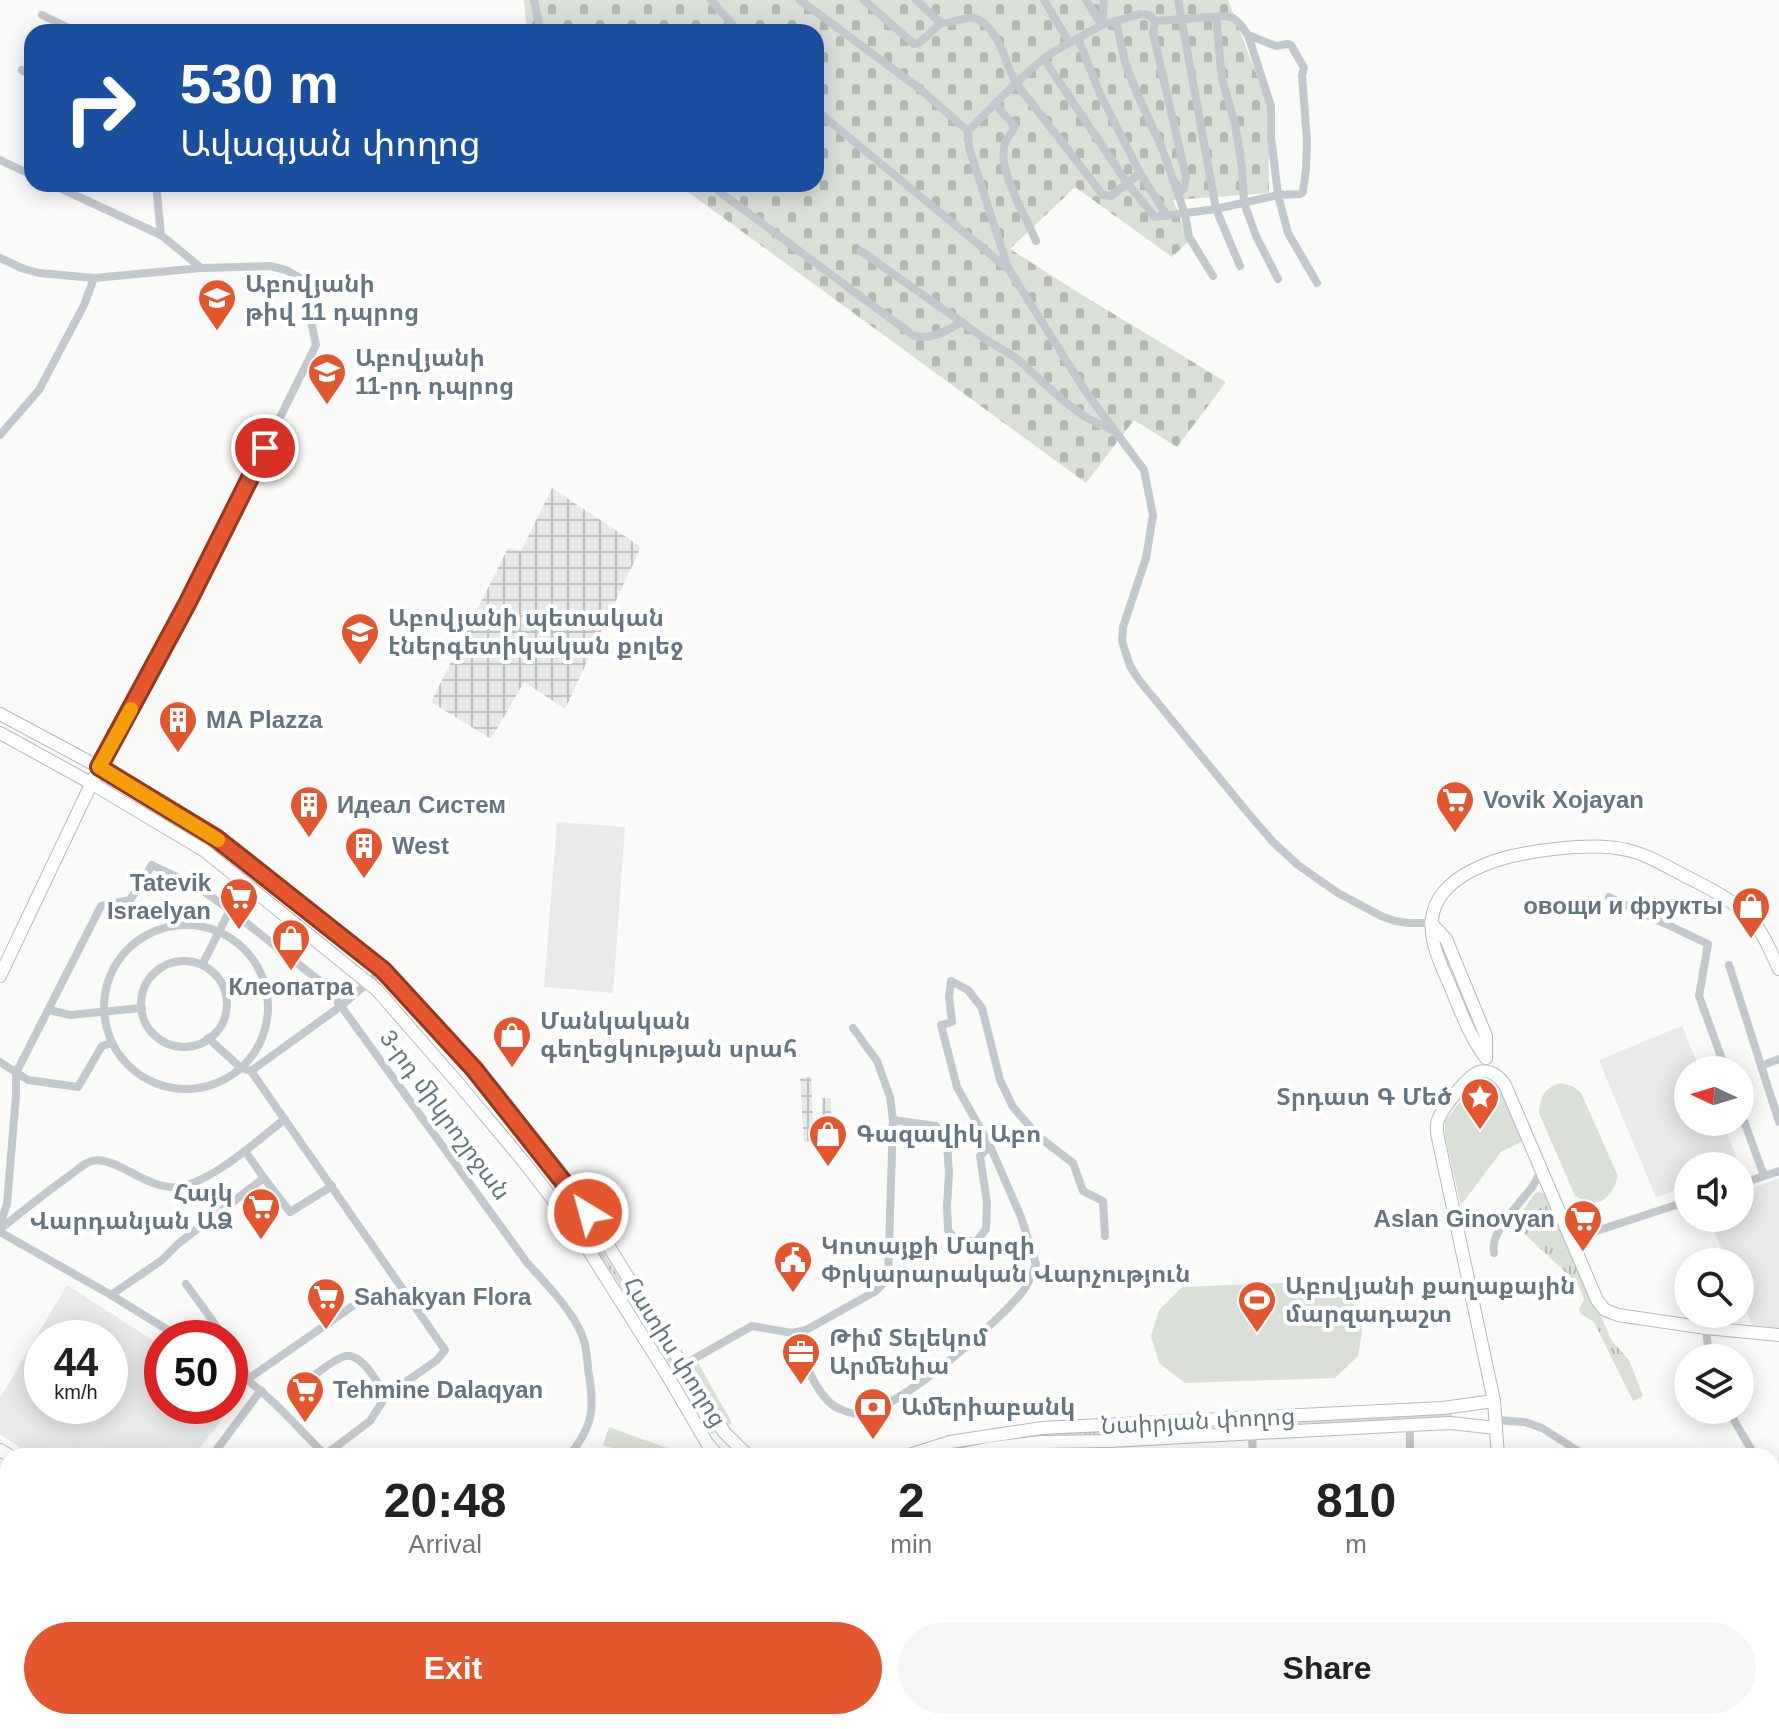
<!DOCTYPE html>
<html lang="en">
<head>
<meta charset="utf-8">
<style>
	body { margin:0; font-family:Helvetica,"Noto Sans Armenian",sans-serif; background:#f6f6f6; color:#222; height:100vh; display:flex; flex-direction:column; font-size:30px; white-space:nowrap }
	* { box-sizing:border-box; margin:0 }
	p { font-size:26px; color:#767676 }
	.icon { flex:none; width:44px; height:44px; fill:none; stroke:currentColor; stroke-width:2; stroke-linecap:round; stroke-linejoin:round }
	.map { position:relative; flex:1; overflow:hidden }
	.details { position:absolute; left:0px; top:1448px; width:1780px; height:282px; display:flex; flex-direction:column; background:#fff; border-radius:24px 24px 0 0; box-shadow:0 4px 20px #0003 }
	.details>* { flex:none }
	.hud { position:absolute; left:24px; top:24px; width:800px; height:168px; border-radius:24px; box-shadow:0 4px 20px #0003; background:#1a4fa0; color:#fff; overflow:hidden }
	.needle { width:52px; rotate:274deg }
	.controls { position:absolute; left:1674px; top:1056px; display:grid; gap:16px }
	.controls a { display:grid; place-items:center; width:80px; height:80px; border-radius:50%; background:#fff; box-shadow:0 4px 20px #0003; font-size:40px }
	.speed { position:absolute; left:24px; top:1320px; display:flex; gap:16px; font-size:40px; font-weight:700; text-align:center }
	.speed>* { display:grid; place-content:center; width:104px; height:104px; border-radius:50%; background:#fff; box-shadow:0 4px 20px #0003; line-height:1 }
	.speed small { font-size:20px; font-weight:400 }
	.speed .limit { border:12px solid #d22; background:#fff; color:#111 }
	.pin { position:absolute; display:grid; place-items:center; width:68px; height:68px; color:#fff; margin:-34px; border:4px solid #fff; border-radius:50%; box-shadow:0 2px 8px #0007 }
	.me { position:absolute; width:88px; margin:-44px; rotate:323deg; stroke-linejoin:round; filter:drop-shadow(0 0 6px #0008) }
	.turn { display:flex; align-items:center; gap:28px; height:168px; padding:0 24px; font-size:36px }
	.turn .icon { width:104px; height:104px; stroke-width:2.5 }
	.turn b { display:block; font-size:56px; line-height:68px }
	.eta { display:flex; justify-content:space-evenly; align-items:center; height:136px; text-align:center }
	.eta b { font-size:48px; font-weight:700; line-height:56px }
	.cta { display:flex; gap:16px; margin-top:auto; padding:16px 24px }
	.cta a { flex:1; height:92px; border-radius:48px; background:#e4572e; color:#fff; font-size:32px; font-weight:700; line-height:92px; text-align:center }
	.cta a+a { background:#f6f6f6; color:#222 }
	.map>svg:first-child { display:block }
	.built { fill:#e8e9e9; fill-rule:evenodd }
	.industrial { fill:url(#industrial-grid) }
	.grass { fill:url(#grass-tufts) }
	.forest { fill:url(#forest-firs) }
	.cemetery { fill:url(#cemetery-stones) }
	.green { fill:#dadfd7 }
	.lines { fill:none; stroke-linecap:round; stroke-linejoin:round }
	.secondary-casing { stroke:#b3babf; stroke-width:14 }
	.street { stroke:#c3c8cc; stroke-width:8 }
	.secondary { stroke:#fff; stroke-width:12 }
	.route-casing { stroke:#94391e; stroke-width:20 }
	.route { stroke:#e4572e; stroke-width:14 }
	.slow { stroke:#f59e0b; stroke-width:14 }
	.labels { text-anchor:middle; stroke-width:8; stroke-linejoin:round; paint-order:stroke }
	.poi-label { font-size:24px; font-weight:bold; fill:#657683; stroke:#fff; text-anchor:start }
	.street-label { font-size:24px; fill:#657683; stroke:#fff }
</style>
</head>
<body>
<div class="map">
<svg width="1779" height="1729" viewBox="0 0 1779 1729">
	<defs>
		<pattern id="industrial-grid" width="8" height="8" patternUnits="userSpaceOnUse" patternTransform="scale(2)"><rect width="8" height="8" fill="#e8e9e9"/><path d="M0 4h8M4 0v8" fill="none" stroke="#c0c1c2"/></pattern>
		<pattern id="grass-tufts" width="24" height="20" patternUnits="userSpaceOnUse" patternTransform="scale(2)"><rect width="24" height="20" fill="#dadfd7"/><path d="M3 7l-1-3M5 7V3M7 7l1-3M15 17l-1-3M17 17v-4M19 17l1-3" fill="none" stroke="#b4b9b4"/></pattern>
		<pattern id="forest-firs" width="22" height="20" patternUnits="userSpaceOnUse" patternTransform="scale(2)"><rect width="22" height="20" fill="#dadfd7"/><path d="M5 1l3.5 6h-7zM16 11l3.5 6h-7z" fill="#b4b9b4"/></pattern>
		<pattern id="cemetery-stones" width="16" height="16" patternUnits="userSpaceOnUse" patternTransform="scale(2)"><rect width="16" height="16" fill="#dadfd7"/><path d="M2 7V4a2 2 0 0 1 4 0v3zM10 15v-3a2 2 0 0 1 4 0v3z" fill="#b4b9b4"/></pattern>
	</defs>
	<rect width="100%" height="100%" fill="#fafaf8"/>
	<!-- built -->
	<g class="built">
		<path d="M557,822L625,827L613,993L544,987Z"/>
		<path d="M1682,1026L1700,1070H1688V1122H1722L1739,1163L1733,1166H1688V1185L1656,1198L1599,1060Z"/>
		<path d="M1779,1178V1330L1762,1329L1752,1325L1740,1295V1262H1727L1709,1218H1740V1193Z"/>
		<path d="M67,1285L162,1346V1406H230V1390L239,1396L194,1456H32L0,1434V1398ZM110,1338V1406H42V1338Z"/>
	</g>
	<!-- industrial -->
	<g class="industrial">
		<path d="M552,488L641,547L565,709L524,682L491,739L431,702L508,548L521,551Z"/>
		<path d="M811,1077L814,1141L804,1142L800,1078Z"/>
		<path d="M822,1098H831L832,1151H823Z"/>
	</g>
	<!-- grass -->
	<g class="grass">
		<path d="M557,1189L560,1190C616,1268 666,1350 715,1432L712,1434C663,1351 612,1270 556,1192Z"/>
		<path d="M1540,1192L1546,1194L1552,1205L1612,1341L1629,1360L1643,1396L1633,1401L1594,1322L1581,1314L1579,1310L1584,1299L1578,1284L1514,1224L1535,1193Z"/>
		<path d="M1452,1414V1418L1048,1437L986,1444L926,1456C963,1440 1006,1438 1046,1434Z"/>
	</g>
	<!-- forest -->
	<path class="forest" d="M697,1361L732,1423L725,1427L690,1365Z"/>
	<!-- cemetery -->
	<path class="cemetery" d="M524,0H1228L1268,105L1269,193L1173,200L1189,241L1172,257L1075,187L1010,249L1079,293L1226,382L1177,447L1134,420L1086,483L677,184H816V32H527Z"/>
	<!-- green -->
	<g class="green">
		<path d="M1489,1077L1499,1082L1523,1141L1501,1152L1461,1205L1445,1136V1121L1477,1081Z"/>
		<path d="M1560,1083L1572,1086L1581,1093L1618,1176C1612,1199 1597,1211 1575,1196L1539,1113C1540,1096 1544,1089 1560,1083Z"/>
		<path d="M1330,1281L1359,1309L1362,1332L1358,1356L1335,1378L1185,1383L1159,1363L1151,1336L1159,1310L1182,1287Z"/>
		<path d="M609,1427L689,1456H634L603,1445Z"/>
		<path d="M83,1722H152L158,1729H92Z"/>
	</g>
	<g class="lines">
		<!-- secondary casing -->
		<g class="secondary-casing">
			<g id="secondary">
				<path d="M0,714L99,767L216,838L383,970L474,1069L588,1213L724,1432L748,1456"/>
				<path d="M0,733L91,783L205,851L377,990L458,1083L524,1162L574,1227L666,1373L707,1443L718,1456"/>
				<path d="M1431,923L1446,939L1486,1036V1058"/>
				<path d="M0,976L95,776"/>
				<path d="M1486,1058C1470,1037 1461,1012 1451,988C1441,964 1427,939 1433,913C1439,888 1462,874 1484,865C1517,851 1593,841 1627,850C1650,855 1672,870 1693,880C1715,891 1737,903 1753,921C1765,935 1771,953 1779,969"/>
				<path d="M0,1450L10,1456"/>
				<path d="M906,1456L950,1442L1042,1428L1443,1408L1494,1401"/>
				<path d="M953,1456L993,1448L1041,1442L1110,1441L1410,1425L1451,1423L1496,1428"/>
				<path d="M1498,1456L1494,1401L1437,1133C1437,1127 1436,1125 1438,1120C1442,1109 1468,1075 1479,1072C1490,1069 1500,1077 1505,1085L1597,1300L1605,1310L1618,1315L1706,1328L1779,1335"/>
				<path d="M915,1722L916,1729"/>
				<path d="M935,1722L936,1729"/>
				<path d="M299,1729L306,1722"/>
				<path d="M327,1729L336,1722"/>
				<path d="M1502,1729L1503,1722"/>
			</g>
		</g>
		<!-- street -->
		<g class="street">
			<path d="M534,0L541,32"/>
			<path d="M711,0L739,32"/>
			<path d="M800,0L920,89L968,131"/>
			<path d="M864,0L914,44L919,43L941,23C952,24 965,16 974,18C998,25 1005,63 1016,83L1103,195L1111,196L1140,173L1167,216"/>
			<path d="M916,0L941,23"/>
			<path d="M1044,0L1069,42"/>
			<path d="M1104,0L1102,25C1082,36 1060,46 1042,60C1015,82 992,107 968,131L969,148L1008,268L1086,392L1144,470L1153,515L1146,558L1123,627L1122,641L1130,666L1139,680L1248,813L1273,842L1298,865L1338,893L1381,916L1395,921L1409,923H1431"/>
			<path d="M1178,0L1216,209L1240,266"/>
			<path d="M42,15L77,32"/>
			<path d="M1216,17L1222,79L1235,124L1242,168L1244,203L1256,236L1278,279"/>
			<path d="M1116,21L1125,62L1136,91L1162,148L1185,214L1189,237L1213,276"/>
			<path d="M1155,21L1153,33L1186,177L1184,188L1178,195"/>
			<path d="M1248,35L1276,46L1288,44L1291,45L1304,68L1302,75L1307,141L1306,169L1303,192L1300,194L1278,195L1288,233L1317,283"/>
			<path d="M1078,38L1100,94L1140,173"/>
			<path d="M1044,59L1127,183L1155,217L1216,209L1278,195L1271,136V106L1248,35L1239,23L1233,18L1226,16L1155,21L1149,15L1140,14L1102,25L1086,0"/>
			<path d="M22,70L32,76"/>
			<path d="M995,104L1015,127C1012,132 1007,138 1005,143C996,169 1026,216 1036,241"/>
			<path d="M816,110L1007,268"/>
			<path d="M0,160L32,175"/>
			<path d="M51,184L161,235L200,267"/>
			<path d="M156,184L161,235"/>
			<path d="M709,184L914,336C933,340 946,331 962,322"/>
			<path d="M861,251L988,341L1015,357L1065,402L1087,418L1114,431"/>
			<path d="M0,258L24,269L39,273L94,278"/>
			<path d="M0,435L39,390L84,305L94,278L201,268L270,266L286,270L305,281L306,297L316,345L187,604L99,767"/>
			<path d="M1609,897L1708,944L1699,996L1726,1070"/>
			<circle cx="186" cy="1007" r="82"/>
			<circle cx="184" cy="1004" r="43"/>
			<path d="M202,965L230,910"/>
			<path d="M1729,965L1779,1122"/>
			<path d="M49,1010L70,1015L142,1008"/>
			<path d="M208,1038L241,1068L251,1071L445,1350L437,1360L386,1396"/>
			<path d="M0,1062L28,1080L78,1087L102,1046L112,1043"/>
			<path d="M1761,1066L1779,1059"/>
			<path d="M251,1071L341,1006L383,970"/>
			<path d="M1740,1110L1764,1176"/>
			<path d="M893,1120L936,1126L947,1142L949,1173L947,1206L948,1230L955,1239L976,1242L986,1229L987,1203L980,1156L990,1146"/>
			<path d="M264,1178L290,1212L332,1186"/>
			<path d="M1740,1184L1779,1171"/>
			<path d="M0,1224L7,1204L16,1095V1073L101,906L130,900L152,865L196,886L230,910L321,982L341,1006L528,1264C546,1283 575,1314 583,1338C587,1348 587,1359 588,1369C595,1407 594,1425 569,1456"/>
			<path d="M0,1229C23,1211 45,1193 69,1176C75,1172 82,1165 89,1162C112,1152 146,1190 176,1187C210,1184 257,1141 285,1119"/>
			<path d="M0,1232L111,1295L181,1338"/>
			<path d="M1572,1239L1688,1201"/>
			<path d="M1494,1253C1489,1232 1520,1204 1532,1187C1536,1182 1538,1176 1541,1170"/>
			<path d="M186,1284L225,1338"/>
			<path d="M111,1295L162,1260L179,1243L264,1178L245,1151"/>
			<path d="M1706,1328L1709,1358"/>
			<path d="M792,1333C802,1354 817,1401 840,1409C844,1411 853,1414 858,1414C895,1413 999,1322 1023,1291C1029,1284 1032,1273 1036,1264L1021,1217L990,1146L957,1087L941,1025L952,1022L949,997L951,981L968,990L982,1008L1000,1080L1013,1107L1039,1137L1073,1163L1083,1191L1103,1201L1105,1236"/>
			<path d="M230,1344L238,1355L248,1379L360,1301"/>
			<path d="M683,1365L752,1326L792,1333L806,1330L876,1291L888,1278L893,1120L890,1097L877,1061L853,1028"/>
			<path d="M230,1368C267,1391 296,1426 326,1456"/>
			<path d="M311,1377C321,1371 334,1359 345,1356C362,1352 378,1384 386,1396L370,1421L325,1455"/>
			<path d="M1728,1410L1755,1456"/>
			<path d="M1495,1420L1525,1422L1542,1428L1586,1456"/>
			<path d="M1410,1425V1456"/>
			<path d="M1252,1433L1253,1456"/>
			<path d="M1110,1441L1114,1456"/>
			<path d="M212,1456L261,1390"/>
			<path d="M1026,1456L1040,1443"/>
			<path d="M1773,1472L1779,1468"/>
			<path d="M1002,1722L1004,1729"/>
			<path d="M1199,1722L1201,1729"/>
			<path d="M1286,1722L1287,1729"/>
			<path d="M1431,1722V1729"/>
			<path d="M451,1729L454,1722"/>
			<path d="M582,1729L590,1722"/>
			<path d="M599,1729L604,1722"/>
			<path d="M777,1729V1722"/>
		</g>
		<!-- secondary -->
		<use href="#secondary" class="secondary"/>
	</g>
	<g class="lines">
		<!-- route casing -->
		<g class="route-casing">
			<path id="route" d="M265,448L187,604L99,767L216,838L383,970L474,1069L588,1213"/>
		</g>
		<!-- route -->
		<use href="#route" class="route"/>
		<!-- slow -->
		<path class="slow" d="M131,709L99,767L218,840"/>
	</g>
	<!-- icons -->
	<defs>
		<g id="school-pin" transform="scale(2)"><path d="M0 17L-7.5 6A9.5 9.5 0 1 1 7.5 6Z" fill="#e4572e" stroke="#fff"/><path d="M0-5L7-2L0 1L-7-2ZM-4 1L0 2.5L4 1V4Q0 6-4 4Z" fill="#fff"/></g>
		<g id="university-pin" transform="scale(2)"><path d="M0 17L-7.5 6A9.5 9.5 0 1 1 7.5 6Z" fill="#e4572e" stroke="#fff"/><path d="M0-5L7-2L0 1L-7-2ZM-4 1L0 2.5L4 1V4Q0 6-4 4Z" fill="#fff"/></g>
		<g id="building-pin" transform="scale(2)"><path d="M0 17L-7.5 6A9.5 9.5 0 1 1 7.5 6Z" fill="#e4572e" stroke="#fff"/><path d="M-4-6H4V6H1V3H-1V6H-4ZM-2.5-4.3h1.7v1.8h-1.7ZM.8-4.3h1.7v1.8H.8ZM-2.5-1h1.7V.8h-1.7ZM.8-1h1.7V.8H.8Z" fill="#fff"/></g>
		<g id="supermarket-pin" transform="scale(2)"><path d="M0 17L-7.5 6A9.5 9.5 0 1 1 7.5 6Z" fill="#e4572e" stroke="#fff"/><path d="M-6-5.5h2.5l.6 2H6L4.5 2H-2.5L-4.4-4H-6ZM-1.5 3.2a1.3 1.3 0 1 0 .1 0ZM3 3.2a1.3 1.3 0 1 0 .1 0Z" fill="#fff"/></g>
		<g id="shop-pin" transform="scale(2)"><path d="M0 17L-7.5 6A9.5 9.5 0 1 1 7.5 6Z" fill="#e4572e" stroke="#fff"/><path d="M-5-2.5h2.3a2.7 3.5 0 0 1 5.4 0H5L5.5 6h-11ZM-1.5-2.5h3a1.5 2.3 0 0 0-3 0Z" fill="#fff"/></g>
		<g id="sight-pin" transform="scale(2)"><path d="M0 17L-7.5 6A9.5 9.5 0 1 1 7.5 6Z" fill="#e4572e" stroke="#fff"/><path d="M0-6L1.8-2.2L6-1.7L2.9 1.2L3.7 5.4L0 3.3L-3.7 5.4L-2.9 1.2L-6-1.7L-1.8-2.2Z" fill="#fff"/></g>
		<g id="civic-pin" transform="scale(2)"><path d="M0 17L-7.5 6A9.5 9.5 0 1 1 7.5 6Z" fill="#e4572e" stroke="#fff"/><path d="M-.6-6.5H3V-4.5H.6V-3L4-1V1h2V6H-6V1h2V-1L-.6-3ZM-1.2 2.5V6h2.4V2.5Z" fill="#fff"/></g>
		<g id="stadium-pin" transform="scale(2)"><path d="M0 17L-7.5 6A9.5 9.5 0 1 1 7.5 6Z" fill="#e4572e" stroke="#fff"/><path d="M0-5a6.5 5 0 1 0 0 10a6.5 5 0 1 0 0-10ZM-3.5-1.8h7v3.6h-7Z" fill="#fff"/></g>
		<g id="office-pin" transform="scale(2)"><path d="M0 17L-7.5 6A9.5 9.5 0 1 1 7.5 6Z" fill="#e4572e" stroke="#fff"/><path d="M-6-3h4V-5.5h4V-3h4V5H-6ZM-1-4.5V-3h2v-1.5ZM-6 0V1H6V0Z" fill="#fff"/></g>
		<g id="bank-pin" transform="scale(2)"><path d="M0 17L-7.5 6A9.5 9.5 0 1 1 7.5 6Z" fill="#e4572e" stroke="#fff"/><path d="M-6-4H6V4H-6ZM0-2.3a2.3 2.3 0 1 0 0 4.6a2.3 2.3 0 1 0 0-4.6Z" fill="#fff"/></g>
	</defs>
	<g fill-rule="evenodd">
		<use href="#school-pin" x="217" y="298"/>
		<use href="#school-pin" x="327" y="372"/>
		<use href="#university-pin" x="360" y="632"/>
		<use href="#building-pin" x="178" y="720"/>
		<use href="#supermarket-pin" x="1455" y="800"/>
		<use href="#building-pin" x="309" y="805"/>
		<use href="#building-pin" x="364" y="846"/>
		<use href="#supermarket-pin" x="239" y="897"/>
		<use href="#shop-pin" x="1751" y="906"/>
		<use href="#shop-pin" x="291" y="938"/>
		<use href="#shop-pin" x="512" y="1035"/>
		<use href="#sight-pin" x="1480" y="1097"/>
		<use href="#shop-pin" x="828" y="1134"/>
		<use href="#supermarket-pin" x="261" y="1207"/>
		<use href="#supermarket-pin" x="1583" y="1219"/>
		<use href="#civic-pin" x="793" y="1260"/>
		<use href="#supermarket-pin" x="326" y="1297"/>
		<use href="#stadium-pin" x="1257" y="1300"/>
		<use href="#office-pin" x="801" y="1352"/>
		<use href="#supermarket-pin" x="305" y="1390"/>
		<use href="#bank-pin" x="873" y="1407"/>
	</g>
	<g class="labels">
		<!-- poi labels -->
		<g class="poi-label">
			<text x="245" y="292">Աբովյանի<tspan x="245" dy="28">թիվ 11 դպրոց</tspan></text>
			<text x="355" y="366">Աբովյանի<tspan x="355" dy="28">11-րդ դպրոց</tspan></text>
			<text x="388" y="626">Աբովյանի պետական<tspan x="388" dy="28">էներգետիկական քոլեջ</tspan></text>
			<text x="206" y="728">MA Plazza</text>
			<text x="1483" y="808">Vovik Xojayan</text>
			<text x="337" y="813">Идеал Систем</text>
			<text x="392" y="854">West</text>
			<text x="211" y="891" text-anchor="end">Tatevik<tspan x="211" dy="28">Israelyan</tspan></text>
			<text x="1723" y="914" text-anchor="end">овощи и фрукты</text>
			<text x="291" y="995" text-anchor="middle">Клеопатра</text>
			<text x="540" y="1029">Մանկական<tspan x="540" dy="28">գեղեցկության սրահ</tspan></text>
			<text x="1452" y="1105" text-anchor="end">Տրդատ Գ Մեծ</text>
			<text x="856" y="1142">Գազավիկ Աբո</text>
			<text x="233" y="1201" text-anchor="end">Հայկ<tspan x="233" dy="28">Վարդանյան ԱՁ</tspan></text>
			<text x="1555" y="1227" text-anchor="end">Aslan Ginovyan</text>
			<text x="821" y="1254">Կոտայքի Մարզի<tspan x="821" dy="28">Փրկարարական Վարչություն</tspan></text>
			<text x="1285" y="1294">Աբովյանի քաղաքային<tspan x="1285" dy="28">մարզադաշտ</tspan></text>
			<text x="354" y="1305">Sahakyan Flora</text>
			<text x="829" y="1346">Թիմ Տելեկոմ<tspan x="829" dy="28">Արմենիա</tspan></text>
			<text x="333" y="1398">Tehmine Dalaqyan</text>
			<text x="901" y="1415">Ամերիաբանկ</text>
		</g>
		<!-- street labels -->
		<g class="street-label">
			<text transform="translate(445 1115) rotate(54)" y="8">3-րդ միկրոշրջան</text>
			<text transform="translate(675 1352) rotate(58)" y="8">Հատիս փողոց</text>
			<text transform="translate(1198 1421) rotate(-3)" y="8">Նաիրյան փողոց</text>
		</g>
	</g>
</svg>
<div class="controls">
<a><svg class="needle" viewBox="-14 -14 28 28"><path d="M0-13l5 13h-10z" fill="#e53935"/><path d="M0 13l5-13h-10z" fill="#767676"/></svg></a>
<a><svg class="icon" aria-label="sound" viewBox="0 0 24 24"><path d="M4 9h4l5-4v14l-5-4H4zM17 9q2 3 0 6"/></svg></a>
<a><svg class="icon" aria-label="search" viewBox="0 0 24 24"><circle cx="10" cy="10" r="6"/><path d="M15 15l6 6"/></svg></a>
<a><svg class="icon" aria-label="layers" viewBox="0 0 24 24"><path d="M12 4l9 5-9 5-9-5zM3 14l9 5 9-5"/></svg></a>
</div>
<div class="speed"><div>44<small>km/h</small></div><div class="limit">50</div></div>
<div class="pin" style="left:265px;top:448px;background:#d93025"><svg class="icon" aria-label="arrive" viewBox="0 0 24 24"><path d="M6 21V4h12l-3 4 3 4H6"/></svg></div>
<svg class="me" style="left:588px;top:1213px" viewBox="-20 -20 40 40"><circle r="17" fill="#e4572e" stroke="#fff" stroke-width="3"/><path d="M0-11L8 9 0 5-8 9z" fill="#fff"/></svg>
<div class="hud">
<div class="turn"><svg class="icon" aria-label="right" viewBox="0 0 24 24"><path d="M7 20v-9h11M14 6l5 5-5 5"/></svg><div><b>530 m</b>Ավագյան փողոց</div></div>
</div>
<section class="details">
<div class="eta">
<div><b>20:48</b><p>Arrival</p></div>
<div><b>2</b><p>min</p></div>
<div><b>810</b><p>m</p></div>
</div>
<div class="cta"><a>Exit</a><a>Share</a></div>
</section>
</div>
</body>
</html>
